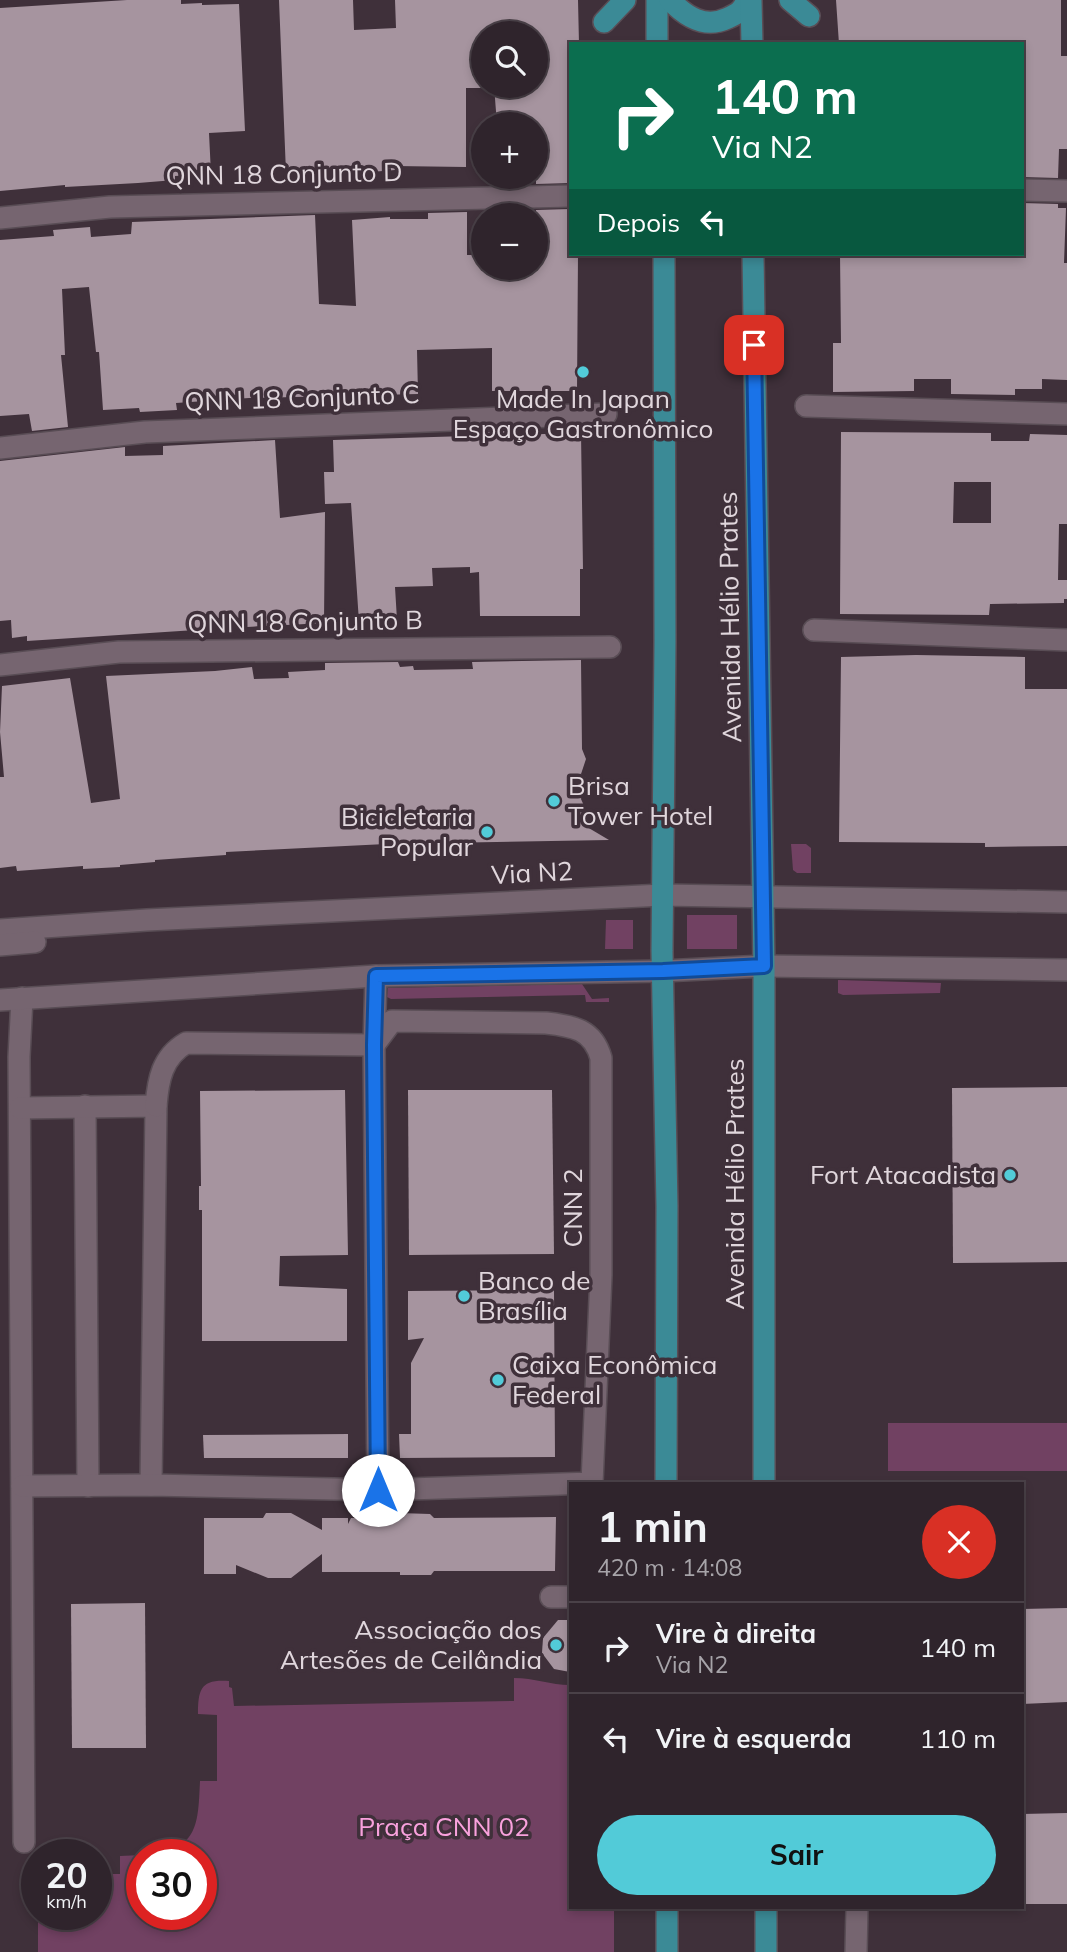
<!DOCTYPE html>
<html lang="pt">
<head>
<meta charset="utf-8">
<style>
	body { margin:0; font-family:Mulish,sans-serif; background:#3b3038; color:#f1f3f6; height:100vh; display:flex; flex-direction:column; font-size:26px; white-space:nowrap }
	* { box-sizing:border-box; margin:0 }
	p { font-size:23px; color:#a7a4a9 }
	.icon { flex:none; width:38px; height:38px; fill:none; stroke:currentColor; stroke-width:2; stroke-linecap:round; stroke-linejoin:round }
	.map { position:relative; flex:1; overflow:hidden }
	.panel { position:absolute; left:569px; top:1482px; width:455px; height:427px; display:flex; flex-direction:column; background:#2f242c; border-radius:0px; box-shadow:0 4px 10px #0003,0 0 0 2px #4a4148 }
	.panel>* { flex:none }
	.top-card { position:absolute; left:569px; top:42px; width:455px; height:214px; border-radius:0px; box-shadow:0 4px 10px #0003,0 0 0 2px #4a4148; background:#0b6e4f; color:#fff; overflow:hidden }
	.tools { position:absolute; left:471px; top:21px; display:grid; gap:14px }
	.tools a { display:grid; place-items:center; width:77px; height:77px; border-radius:50%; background:#2f242c; box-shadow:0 4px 10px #0003,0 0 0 2px #4a4148; font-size:35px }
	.speed { position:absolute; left:21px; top:1839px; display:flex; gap:14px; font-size:35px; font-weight:700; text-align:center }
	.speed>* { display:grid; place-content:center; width:91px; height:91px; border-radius:50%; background:#2f242c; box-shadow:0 4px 10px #0003,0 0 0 2px #4a4148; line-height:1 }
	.speed small { font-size:18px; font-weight:400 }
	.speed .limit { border:10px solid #d22; background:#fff; color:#111 }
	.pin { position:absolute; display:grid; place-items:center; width:60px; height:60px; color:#fff; margin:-30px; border-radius:14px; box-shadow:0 4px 10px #0006 }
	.me { position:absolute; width:77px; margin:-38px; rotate:0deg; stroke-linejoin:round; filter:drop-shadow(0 0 5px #0008) }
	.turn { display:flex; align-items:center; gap:24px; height:147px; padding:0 28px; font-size:32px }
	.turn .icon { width:91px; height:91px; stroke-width:2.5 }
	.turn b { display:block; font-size:49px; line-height:60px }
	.then { display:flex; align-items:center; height:66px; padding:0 28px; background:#0003; gap:14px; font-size:26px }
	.round { display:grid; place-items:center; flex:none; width:74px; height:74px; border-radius:37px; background:#3b3038 }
	.overview { display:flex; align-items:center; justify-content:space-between; height:119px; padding:0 28px }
	h1 { font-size:42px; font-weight:700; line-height:52px }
	.action { display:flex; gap:14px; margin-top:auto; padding:14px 28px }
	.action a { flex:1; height:80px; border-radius:42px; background:#52cbd8; color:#111; font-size:28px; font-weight:700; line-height:80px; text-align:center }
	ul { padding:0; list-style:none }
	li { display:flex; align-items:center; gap:21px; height:91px; padding:0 28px; border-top:2px solid #4a4148 }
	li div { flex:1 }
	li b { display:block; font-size:26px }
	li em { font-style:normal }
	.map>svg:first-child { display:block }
	.green { fill:#714162 }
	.building { fill:#a6949f; fill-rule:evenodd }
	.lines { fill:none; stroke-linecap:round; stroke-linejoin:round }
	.street-casing { stroke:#594d55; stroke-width:24 }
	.secondary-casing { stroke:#594d55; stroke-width:24 }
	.primary-casing { stroke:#594d55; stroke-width:24 }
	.street { stroke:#766570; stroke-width:21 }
	.secondary { stroke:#766570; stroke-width:21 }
	.primary { stroke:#3b8a96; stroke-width:21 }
	.route-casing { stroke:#114b97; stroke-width:18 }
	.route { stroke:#1a73e8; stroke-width:12 }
	.poi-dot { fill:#52cbd8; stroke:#3f303a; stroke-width:2.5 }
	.labels { text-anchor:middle; stroke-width:7; stroke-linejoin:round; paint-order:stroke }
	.street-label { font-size:26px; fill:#e0d6dc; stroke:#3f303a }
	.poi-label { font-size:26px; fill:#e0d6dc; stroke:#3f303a; text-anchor:start }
	.park-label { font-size:26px; fill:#f9a1dd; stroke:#3f303a }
</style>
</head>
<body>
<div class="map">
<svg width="1067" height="1952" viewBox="0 0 1067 1952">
	<rect width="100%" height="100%" fill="#3f303a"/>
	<!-- green -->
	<g class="green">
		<path d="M791,844H806L811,848V873H797L793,870Z"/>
		<rect x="687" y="915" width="50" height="34"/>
		<path d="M606,920H633V949H605Z"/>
		<path d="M838,980L941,983L940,993L843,995L838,993Z"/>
		<path d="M582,984L592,999L609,998V1002H586L585,995L391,999L387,997L388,988Z"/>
		<rect x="888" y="1423" width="179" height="48"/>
		<path d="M514,1678C534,1678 551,1685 570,1685V1908H614V1952H38V1915L96,1914V1874H120V1856L142,1855V1914H201V1855H149C199,1849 198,1823 200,1781H217V1715L198,1714C198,1689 201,1679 229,1681V1687L232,1688L234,1706L514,1701Z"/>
	</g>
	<!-- building -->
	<g class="building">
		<path d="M127,0H181V4L202,3V5L239,4L245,131L209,133L211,174L175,176V180L138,183L65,187V185L0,191V8Z"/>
		<path d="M279,0H353L354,30L396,28L395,0H578L579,44H570V183L536,184V124H497L494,86H536V33H483V88H466V167L395,166V170L322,176V171L286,173Z"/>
		<path d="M836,0H1061V56H1067V149H1059L1058,178L1022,177V44H839Z"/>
		<path d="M1022,203L1058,204V208H1066L1064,263H1067V380L1042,379V389H1015V395L951,394V379H914V391L833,392V343H841L840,254H1022Z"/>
		<path d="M570,209V254H578L577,391H492V348L417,350L418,394L249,398L176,403L177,410L140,412L139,408L103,410L99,352H96L89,287L62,289L65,355H61L68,427L32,431L29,414L0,416V240L54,236L53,230L90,227L91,237L131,234L132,222L315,215L319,304L356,306L352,220L390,217V219H428V213L467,212V255H483V268H536V210Z"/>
		<path d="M505,431V435L581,433L583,569H580V616H480L479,572L470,573V567L432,568L433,586L395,587L397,620L359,622L351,503L325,504L324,472H334L333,440L467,436V433Z"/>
		<path d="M841,432L991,433V441H1029L1030,434L1067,435V524H1059L1058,580H1067V599H1064V603L990,604L989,615L840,614ZM954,482H991V523H953Z"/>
		<path d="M275,440L280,518L325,512L324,623L247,627L246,618L210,620L211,629L27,641V636L12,638L11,620L0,621V461L125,447V456L163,455V446Z"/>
		<path d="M916,655L1025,657V689H1067V846L985,847V843L839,842L841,657Z"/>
		<path d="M581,660L582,749L586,759L581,774L586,778L580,789L583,791L581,799L585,808L582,824L609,840L386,844L226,852V855L155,860V862L120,865V867L83,869V866L17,871L16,866L0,868V777H4L0,732L2,686L70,678L91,803L120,799L106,676L215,671L252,667L254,679L289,678L288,672L325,670V663L398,662L400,667L413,666L414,670L473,669L472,662Z"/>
		<path d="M1067,1087V1262L953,1263L952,1088Z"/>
		<path d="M345,1090L348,1255L280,1256L279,1286L347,1289V1341H202V1210H199V1186H201L200,1091Z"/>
		<path d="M408,1090H552L554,1254L409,1255Z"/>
		<path d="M554,1290L555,1457L400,1458L399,1434H411V1363L424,1338L408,1340V1291Z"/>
		<path d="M348,1434V1458H204L203,1435Z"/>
		<path d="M266,1513H291L322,1530V1518H348V1524L351,1518H399V1513L430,1514L434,1518L556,1517L555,1571H434L431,1575H400V1572H322V1554L291,1578H268L236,1565V1574H204V1518H263Z"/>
		<path d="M145,1603L146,1748H72L71,1604Z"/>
		<path d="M1067,1608V1702L1022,1704V1609Z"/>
		<path d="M558,1620H570V1672L554,1669L542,1653L543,1638Z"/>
		<path d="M1067,1813V1904H1022V1814Z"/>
	</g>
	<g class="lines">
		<!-- street casing -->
		<g class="street-casing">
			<g id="street">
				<path d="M1022,190L1067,191"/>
				<path d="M0,218L110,207L570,196"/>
				<path d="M806,406L1067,414"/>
				<path d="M0,448L145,432L606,414"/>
				<path d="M814,630L1067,640"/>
				<path d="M0,665L119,652L610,647"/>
				<path d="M376,976L374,1045L378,1490"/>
				<path d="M22,998L19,1057L24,1842"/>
				<path d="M85,1106L88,1486"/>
				<path d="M20,1108L156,1106L151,1485"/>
				<path d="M22,1486L151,1485L378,1490L592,1483L601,1275V1058C593,1029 573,1026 546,1023L392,1021L374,1045L186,1043C162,1057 158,1080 156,1106"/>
				<path d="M551,1597H570"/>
				<path d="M856,1952L857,1908"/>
			</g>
		</g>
		<!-- secondary casing -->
		<g class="secondary-casing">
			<g id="secondary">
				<path d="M0,930L147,920L663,895L1067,902"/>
				<path d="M0,945L35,942"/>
				<path d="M0,1000L376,976L663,971L764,966L1067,970"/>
			</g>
		</g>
		<!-- primary casing -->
		<g class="primary-casing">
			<g id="primary">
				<path d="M657,0V44"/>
				<path d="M670,0C686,17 705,29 728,18C739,13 742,11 747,0"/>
				<path d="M751,0L752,44"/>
				<path d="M790,0L809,16"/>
				<path d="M604,22L625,0"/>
				<path d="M664,254L665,642L662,951L667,1206L666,1484"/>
				<path d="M753,254L764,966V1484"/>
				<path d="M667,1952V1908"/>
				<path d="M766,1952V1908"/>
			</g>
		</g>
		<!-- street -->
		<use href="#street" class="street"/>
		<!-- secondary -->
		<use href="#secondary" class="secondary"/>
		<!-- primary -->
		<use href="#primary" class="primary"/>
	</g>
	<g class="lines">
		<!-- route casing -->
		<g class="route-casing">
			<path id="route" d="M378,1490L374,1045L376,976L663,971L764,966L754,345"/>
		</g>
		<!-- route -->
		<use href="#route" class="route"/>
	</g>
	<!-- markers -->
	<g class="poi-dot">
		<circle cx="583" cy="372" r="7"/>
		<circle cx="554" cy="801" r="7"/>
		<circle cx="487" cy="832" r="7"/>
		<circle cx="1010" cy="1175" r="7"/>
		<circle cx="464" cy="1296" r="7"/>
		<circle cx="498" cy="1380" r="7"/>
		<circle cx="556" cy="1645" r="7"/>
	</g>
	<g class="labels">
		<!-- street labels -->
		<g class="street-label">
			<text transform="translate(284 174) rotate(-1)" y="9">QNN 18 Conjunto D</text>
			<text transform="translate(302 398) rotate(-2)" y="9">QNN 18 Conjunto C</text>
			<text transform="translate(730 617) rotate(-91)" y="9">Avenida Hélio Prates</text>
			<text transform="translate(305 622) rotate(-1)" y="9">QNN 18 Conjunto B</text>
			<text transform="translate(532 873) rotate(-3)" y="9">Via N2</text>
			<text transform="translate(735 1184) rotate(-90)" y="9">Avenida Hélio Prates</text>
			<text transform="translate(573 1208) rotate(-90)" y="9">CNN 2</text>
		</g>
		<!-- poi labels -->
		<g class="poi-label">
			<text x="583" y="408" text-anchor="middle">Made In Japan<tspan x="583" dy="30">Espaço Gastronômico</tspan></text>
			<text x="568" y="795">Brisa<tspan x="568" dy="30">Tower Hotel</tspan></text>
			<text x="473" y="826" text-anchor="end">Bicicletaria<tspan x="473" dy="30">Popular</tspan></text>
			<text x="996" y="1184" text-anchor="end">Fort Atacadista</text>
			<text x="478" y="1290">Banco de<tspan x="478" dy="30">Brasília</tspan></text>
			<text x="512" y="1374">Caixa Econômica<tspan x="512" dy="30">Federal</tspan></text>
			<text x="542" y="1639" text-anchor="end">Associação dos<tspan x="542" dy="30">Artesões de Ceilândia</tspan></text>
		</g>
		<!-- park labels -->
		<g class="park-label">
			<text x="444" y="1836">Praça CNN 02</text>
		</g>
	</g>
</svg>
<div class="tools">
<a><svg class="icon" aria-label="search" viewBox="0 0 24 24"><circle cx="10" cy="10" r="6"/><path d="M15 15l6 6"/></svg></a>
<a>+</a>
<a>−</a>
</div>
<div class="speed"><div>20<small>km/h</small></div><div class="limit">30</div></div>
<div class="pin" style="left:754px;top:345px;background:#d93025"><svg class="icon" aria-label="arrive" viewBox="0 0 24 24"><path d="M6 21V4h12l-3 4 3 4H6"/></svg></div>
<svg class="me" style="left:378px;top:1490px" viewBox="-20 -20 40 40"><circle r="19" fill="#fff"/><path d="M0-13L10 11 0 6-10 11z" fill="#1a73e8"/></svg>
<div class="top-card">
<div class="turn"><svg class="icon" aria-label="right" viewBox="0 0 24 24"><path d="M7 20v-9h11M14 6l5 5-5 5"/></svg><div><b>140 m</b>Via N2</div></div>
<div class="then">Depois<svg class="icon" aria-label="left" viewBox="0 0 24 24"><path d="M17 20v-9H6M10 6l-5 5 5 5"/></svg></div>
</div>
<section class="panel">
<div class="overview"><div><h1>1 min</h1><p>420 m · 14:08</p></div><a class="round" style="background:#d93025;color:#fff"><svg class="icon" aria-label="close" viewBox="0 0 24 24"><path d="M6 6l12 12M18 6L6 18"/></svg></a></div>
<ul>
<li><svg class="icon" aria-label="right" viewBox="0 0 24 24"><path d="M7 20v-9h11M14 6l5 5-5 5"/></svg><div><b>Vire à direita</b><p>Via N2</p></div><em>140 m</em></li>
<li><svg class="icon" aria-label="left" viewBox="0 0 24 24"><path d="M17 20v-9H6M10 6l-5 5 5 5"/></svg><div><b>Vire à esquerda</b></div><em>110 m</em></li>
</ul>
<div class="action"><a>Sair</a></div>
</section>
</div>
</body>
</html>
